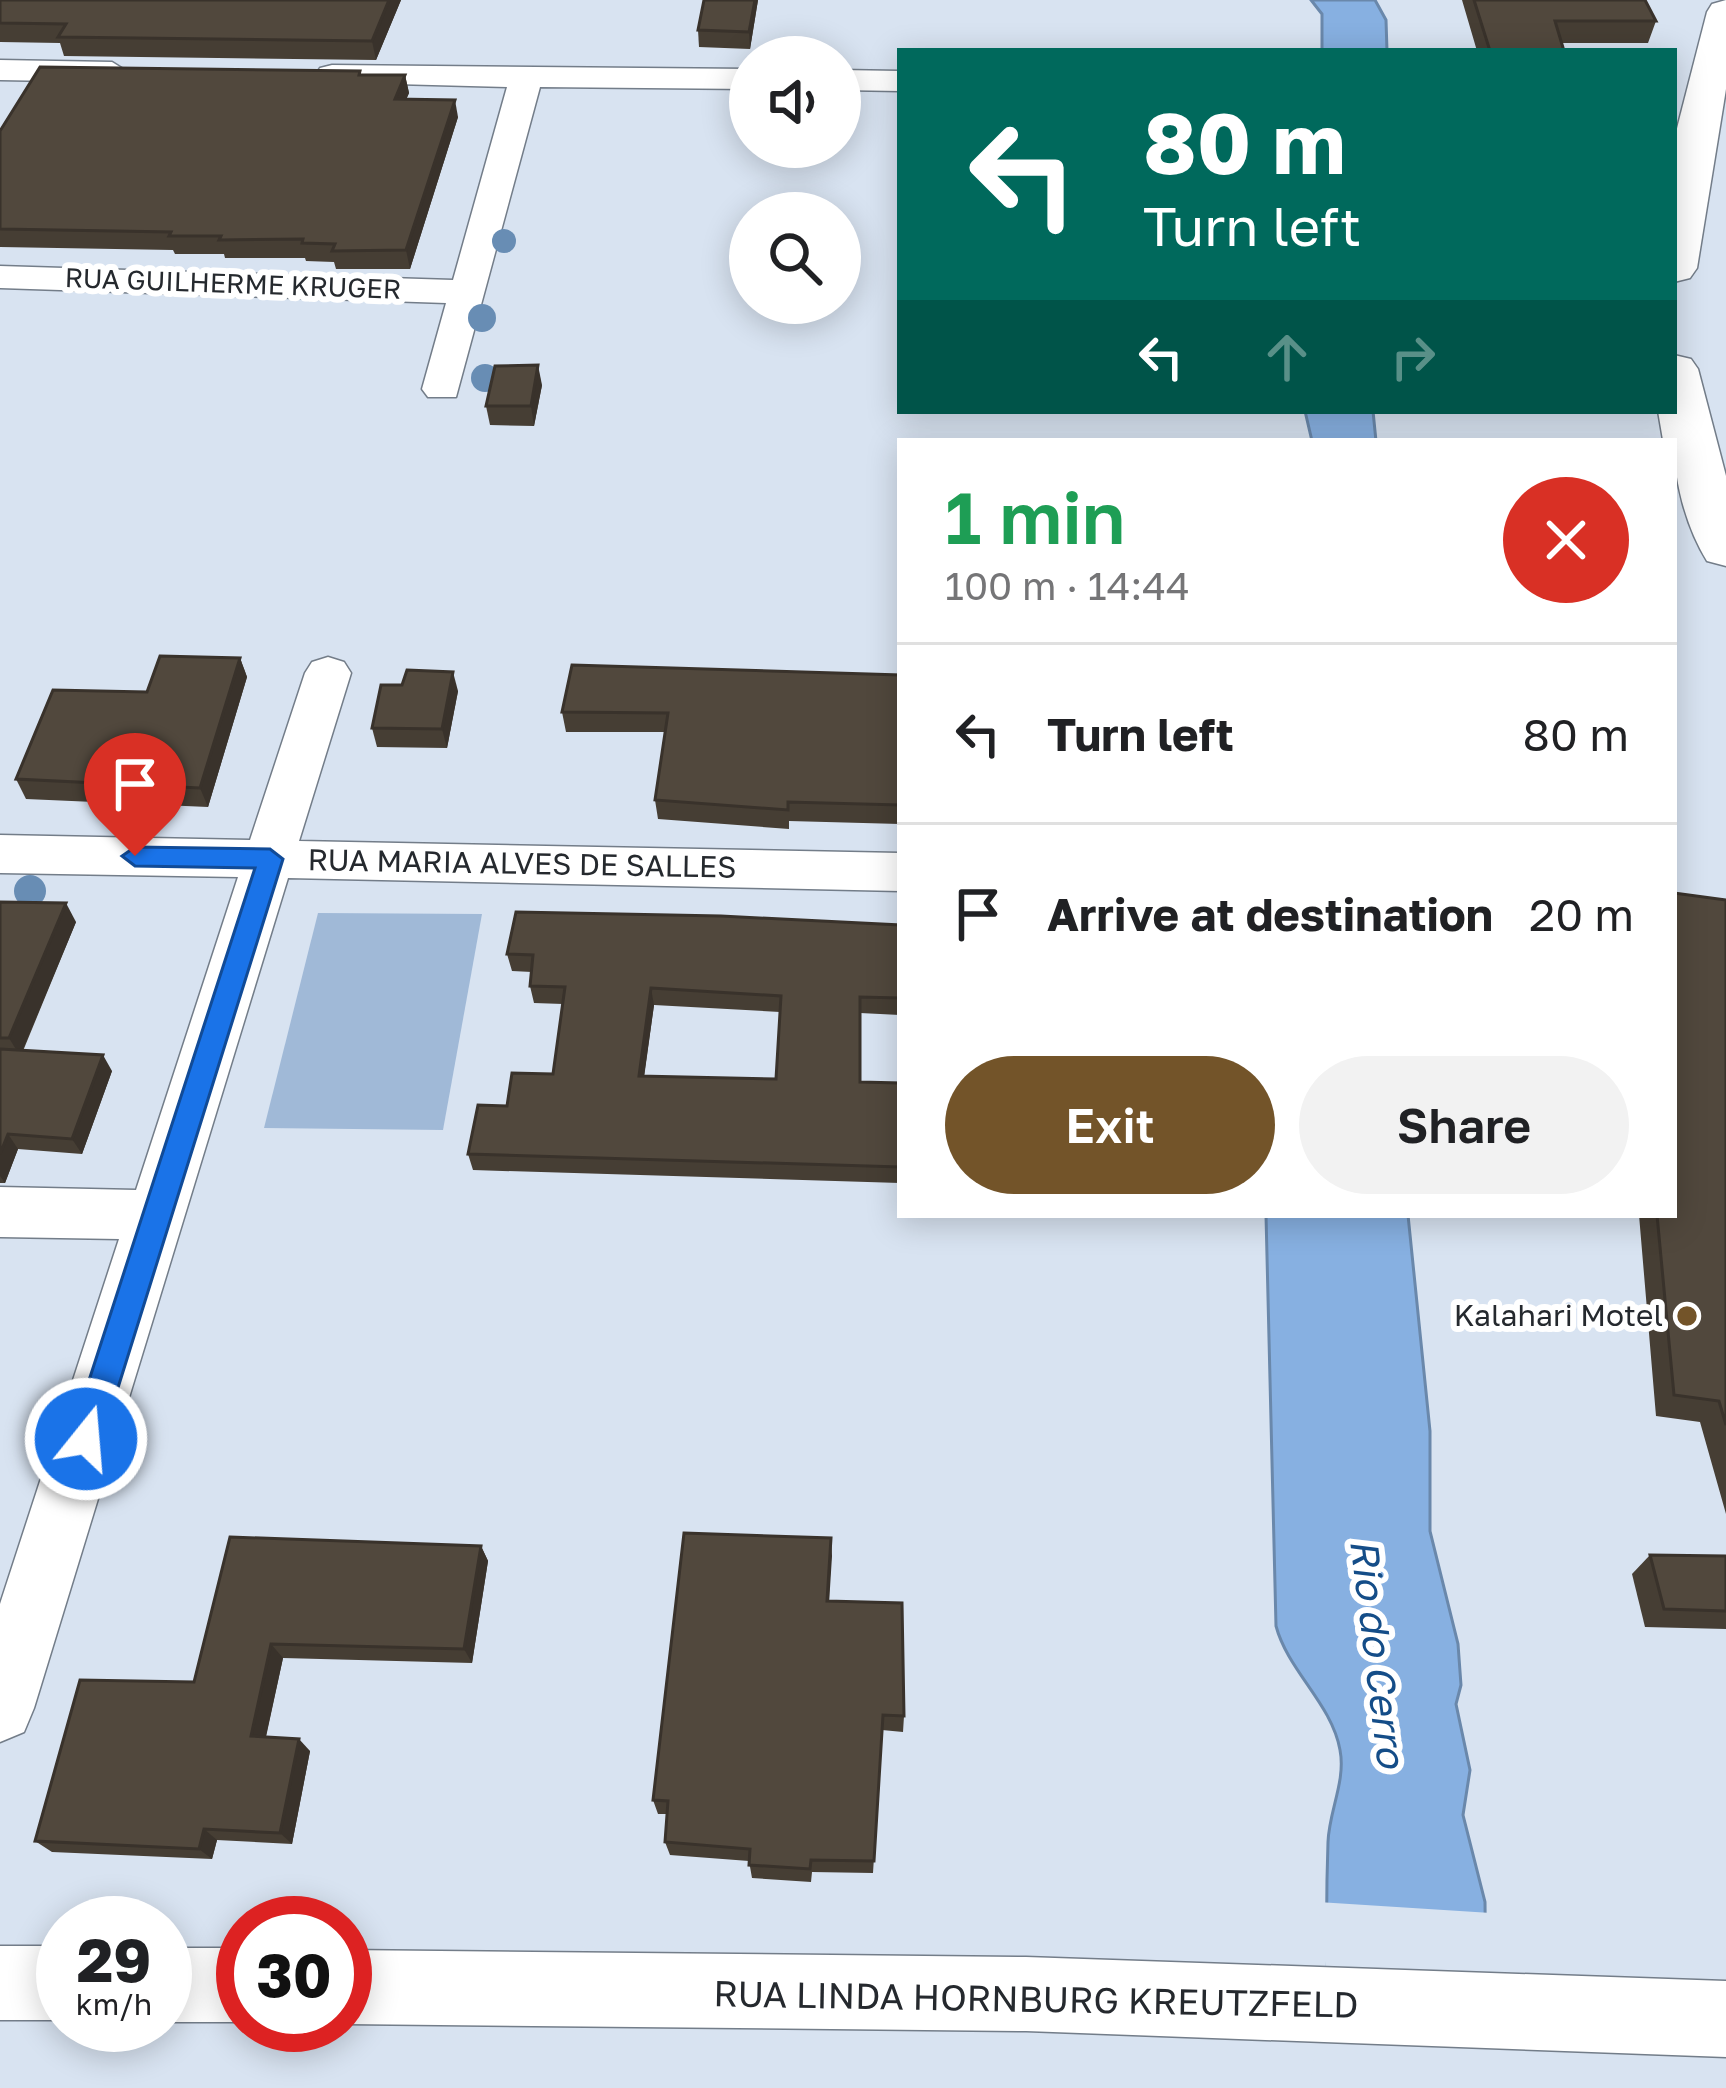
<!DOCTYPE html>
<html lang="en">
<head>
<meta charset="utf-8">
<style>
	body { margin:0; font-family:"Golos Text",sans-serif; background:#f2f2f2; color:#202124; height:100vh; display:flex; flex-direction:column; font-size:45px; white-space:nowrap }
	* { box-sizing:border-box; margin:0 }
	p { font-size:39px; color:#757577 }
	.icon { flex:none; width:66px; height:66px; fill:none; stroke:currentColor; stroke-width:2; stroke-linecap:round; stroke-linejoin:round }
	.map { position:relative; flex:1; overflow:hidden }
	.drawer { position:absolute; left:897px; top:438px; width:780px; height:780px; display:flex; flex-direction:column; background:#fff; border-radius:0px; box-shadow:0 6px 30px #0003 }
	.drawer>* { flex:none }
	.hud { position:absolute; left:897px; top:48px; width:780px; height:366px; border-radius:0px; box-shadow:0 6px 30px #0003; background:#00695c; color:#fff; overflow:hidden }
	.fabs { position:absolute; left:729px; top:36px; display:grid; gap:24px }
	.fabs a { display:grid; place-items:center; width:132px; height:132px; border-radius:50%; background:#fff; box-shadow:0 6px 30px #0003; font-size:60px }
	.speed { position:absolute; left:36px; top:1896px; display:flex; gap:24px; font-size:60px; font-weight:700; text-align:center }
	.speed>* { display:grid; place-content:center; width:156px; height:156px; border-radius:50%; background:#fff; box-shadow:0 6px 30px #0003; line-height:1 }
	.speed small { font-size:30px; font-weight:400 }
	.speed .limit { border:18px solid #d22; background:#fff; color:#111 }
	.pin { position:absolute; display:grid; place-items:center; width:102px; height:102px; color:#fff; margin:-123px -51px; border-radius:50% 50% 50% 0; rotate:-45deg; box-shadow:0 0 12px #0007 }
	.pin .icon { rotate:45deg }
	.me { position:absolute; width:132px; margin:-66px; rotate:17deg; stroke-linejoin:round; filter:drop-shadow(0 0 9px #0008) }
	.turn { display:flex; align-items:center; gap:42px; height:252px; padding:0 48px; font-size:54px }
	.turn .icon { width:156px; height:156px; stroke-width:2.5 }
	.turn b { display:block; font-size:84px; line-height:102px }
	.lanes { display:flex; align-items:center; height:114px; padding:0 48px; background:#0003; justify-content:center; gap:60px; direction:ltr }
	.lanes .off { opacity:.35 }
	.round { display:grid; place-items:center; flex:none; width:126px; height:126px; border-radius:63px; background:#f2f2f2 }
	.head { display:flex; align-items:center; justify-content:space-between; height:204px; padding:0 48px }
	h1 { font-size:72px; font-weight:600; line-height:90px; color:#1e9e55 }
	.button { display:flex; gap:24px; margin-top:auto; padding:24px 48px }
	.button a { flex:1; height:138px; border-radius:72px; background:#735429; color:#fff; font-size:48px; font-weight:600; line-height:138px; text-align:center }
	.button a+a { background:#f2f2f2; color:#202124 }
	ul { padding:0; list-style:none }
	li { display:flex; align-items:center; gap:36px; height:180px; padding:0 48px; border-top:3px solid #e0e0e0 }
	li div { flex:1 }
	li b { display:block; font-size:45px }
	li em { font-style:normal }
	.map>svg:first-child { display:block }
	.green { fill:#a0b9d7 }
	.water { fill:#87b0e1; stroke:#6a88ab; stroke-width:3 }
	.pier { fill:#d8e3f1 }
	.lines { fill:none; stroke-linecap:round; stroke-linejoin:round }
	.street-casing { stroke:#737d89; stroke-width:3 }
	.primary-casing { stroke:#737d89; stroke-width:3 }
	.street { fill:#fff; fill-rule:evenodd }
	.primary { fill:#fff; fill-rule:evenodd }
	.tree { fill:#688db4 }
	.wall { fill:#463e34; fill-rule:evenodd }
	.shaded-wall { fill:#39322b }
	.building { fill:#51483d; stroke:#39322b; stroke-width:3; fill-rule:evenodd }
	.route { fill:#1a73e8; stroke:#114b97; stroke-width:3 }
	.poi-dot { fill:#735429; stroke:#fff; stroke-width:4.5 }
	.labels { text-anchor:middle; stroke-width:12; stroke-linejoin:round; paint-order:stroke }
	.far-street-label { font-size:27px; fill:#25292e; stroke:#fff }
	.street-label { font-size:30px; fill:#25292e; stroke:#fff }
	.poi-label { font-size:30px; fill:#25292e; stroke:#fff; text-anchor:end }
	.near-street-label { font-size:36px; fill:#25292e; stroke:#fff }
	.near-water-label { font-size:39px; font-style:italic; fill:#144d88; stroke:#fff }
</style>
</head>
<body>
<div class="map">
<svg width="1726" height="2088" viewBox="0 0 1726 2088">
	<rect width="100%" height="100%" fill="#d8e3f1"/>
	<!-- green -->
	<path class="green" d="M318,913L482,914L443,1130L264,1128Z"/>
	<!-- water -->
	<g class="water">
		<path d="M1311,0H1375L1386,20L1387,51H1322V14Z"/>
		<path d="M1305,411H1373L1376,441H1312Z"/>
		<path d="M1266,1215H1408L1430,1431V1531L1458,1644L1461,1685L1456,1704L1470,1770L1463,1815L1485,1902L1486,2000L1329,2011C1326,1954 1326,1899 1328,1842C1329,1811 1346,1781 1340,1750C1332,1704 1288,1671 1276,1626Z"/>
	</g>
	<!-- pier -->
	<path class="pier" d="M1318,1902L1491,1913L1492,2000L1503,2088H1310L1326,1970Z"/>
	<g class="lines">
		<!-- street casing -->
		<g class="street-casing">
			<g id="street">
				<path d="M0,60L112,62L128,72L112,82L0,80Z"/>
				<path d="M332,65L750,69V89L540,87L456,397H428L422,389L446,303L0,288V266L453,280L507,87L320,82L315,75L320,68Z"/>
				<path d="M840,70L900,71V91L840,90Z"/>
				<path d="M328,657L344,662L351,673L299,841L900,853V891L288,878L34,1708L24,1732L0,1742V1604L119,1239L0,1237V1187L136,1190L238,877L0,873V835L250,840L305,673L312,662Z"/>
				<rect x="0" y="1946" width="63" height="74"/>
				<rect x="165" y="1948" width="78" height="74"/>
				<path d="M345,1950L1026,1957L1726,1981V2057L1026,2031L345,2024Z"/>
			</g>
		</g>
		<!-- primary casing -->
		<g class="primary-casing">
			<g id="primary">
				<path d="M1726,0V89L1697,268L1690,278L1674,282V140L1707,12L1712,4Z"/>
				<path d="M1674,355L1691,359L1698,369L1726,476V566L1707,561C1686,527 1674,481 1674,441L1663,440L1658,411H1674Z"/>
			</g>
		</g>
		<!-- street -->
		<use href="#street" class="street"/>
		<!-- primary -->
		<use href="#primary" class="primary"/>
	</g>
	<!-- trees -->
	<g class="tree">
		<circle cx="504" cy="241" r="12"/>
		<circle cx="482" cy="318" r="14"/>
		<circle cx="485" cy="378" r="14"/>
		<circle cx="30" cy="891" r="16"/>
	</g>
	<!-- wall -->
	<g class="wall">
		<path d="M0,0H401L376,60L64,56L60,43L0,42Z"/>
		<path d="M704,0H758L750,49L699,47L698,30Z"/>
		<path d="M1462,0H1645L1656,21L1648,43H1562L1564,51H1477Z"/>
		<path d="M361,75H405L409,93L406,99L458,117L410,269H336L334,262L306,261L305,258H225L224,254H175L173,250L0,247V131Z"/>
		<path d="M542,385L534,426L490,425L486,406Z"/>
		<path d="M240,658L247,677L208,807L26,799L16,779L147,692Z"/>
		<path d="M900,675V824L789,821V829L658,819L655,800L665,732H566L562,712Z"/>
		<path d="M402,685L458,691L447,748L377,747L372,728Z"/>
		<path d="M1726,900V1514L1700,1422L1656,1416L1639,1215H1674Z"/>
		<path d="M0,902L76,922L23,1051L112,1071L82,1154L18,1149L5,1183H0Z"/>
		<path d="M900,925V1015L860,1013V1082L900,1083V1183L473,1170L468,1154L507,1106L553,1074L563,1004L534,1003L530,986L532,972L512,971L507,954ZM654,1005L780,1012L776,1079L644,1076Z"/>
		<path d="M831,1538L829,1601L904,1716L903,1732L882,1730L873,1873L812,1872L811,1882L752,1878L749,1861L670,1855L665,1842L667,1814H658L653,1800Z"/>
		<path d="M481,1546L488,1561L472,1663L283,1658L266,1737L310,1751L292,1844L217,1840L212,1859L52,1852L35,1841L194,1682Z"/>
		<path d="M1650,1555L1726,1556V1629L1645,1627L1632,1574Z"/>
	</g>
	<!-- shaded-wall -->
	<g class="shaded-wall">
		<path d="M389,0H401L376,60L372,41Z"/>
		<path d="M755,0H758L750,49L749,32Z"/>
		<path d="M405,75L409,93L399,117L395,99Z"/>
		<path d="M455,100L458,117L410,269L406,250Z"/>
		<path d="M538,365L542,385L534,426L531,406Z"/>
		<path d="M240,658L247,677L208,807L200,788Z"/>
		<path d="M453,672L458,691L447,748L442,729Z"/>
		<path d="M66,903L76,922L20,1056L9,1038Z"/>
		<path d="M651,988L654,1005L642,1092L639,1076Z"/>
		<path d="M103,1055L112,1071L82,1154L72,1139Z"/>
		<path d="M8,1134L18,1149L5,1183L0,1176V1154Z"/>
		<path d="M831,1538L832,1556L828,1619L827,1601Z"/>
		<path d="M481,1546L488,1561L472,1663L464,1649Z"/>
		<path d="M271,1644L283,1658L263,1749L251,1736Z"/>
		<path d="M299,1739L310,1751L292,1844L280,1833Z"/>
		<path d="M204,1829L217,1840L212,1859L199,1849Z"/>
	</g>
	<!-- building -->
	<g class="building">
		<path d="M0,0H389L372,41L58,37L66,24L0,23Z"/>
		<path d="M704,0H755L749,32L698,30Z"/>
		<path d="M1474,0H1645L1656,21H1555L1564,51H1490Z"/>
		<path d="M40,67L360,71L359,75H405L395,99L455,100L406,250L332,251L335,244L302,243L303,239L219,240L221,236H169L171,232L0,229V131Z"/>
		<path d="M538,365L531,406H486L495,366Z"/>
		<path d="M160,656L240,658L200,788L16,779L53,690L147,692Z"/>
		<path d="M572,665L900,675V805L788,802V810L655,800L668,713L562,712Z"/>
		<path d="M407,670L453,672L442,729L372,728L381,685H402Z"/>
		<path d="M1674,893L1726,900V1425L1719,1401L1674,1395L1657,1215H1674Z"/>
		<path d="M0,902L66,903L9,1038H0Z"/>
		<path d="M516,912L721,916L900,925V998L860,997V1082L900,1083V1167L468,1154L478,1105L507,1106L512,1073L553,1074L565,987L530,986L533,955L507,954ZM651,988L781,996L776,1079L639,1076Z"/>
		<path d="M0,1049L103,1055L72,1139L8,1134L0,1154Z"/>
		<path d="M684,1533L831,1538L827,1601L902,1603L904,1716L883,1715L874,1861L811,1860L810,1869L749,1865L750,1849L665,1842L668,1801L653,1800Z"/>
		<path d="M230,1537L481,1546L464,1649L271,1644L251,1736L299,1739L280,1833L204,1829L199,1849L35,1841L80,1680L194,1682Z"/>
		<path d="M1650,1555L1726,1556V1611L1664,1609Z"/>
	</g>
	<!-- route -->
	<path class="route" d="M135,847L270,849L283,859L102,1439L97,1450L86,1454L75,1450L70,1439L255,868L135,866L122,856Z"/>
	<!-- markers -->
	<circle class="poi-dot" cx="1687" cy="1316" r="12"/>
	<g class="labels">
		<!-- far-street labels -->
		<g class="far-street-label">
			<text transform="translate(233 284) rotate(2)" y="9">RUA GUILHERME KRUGER</text>
		</g>
		<!-- street labels -->
		<g class="street-label">
			<text transform="translate(522 864) rotate(1)" y="10">RUA MARIA ALVES DE SALLES</text>
		</g>
		<!-- poi labels -->
		<g class="poi-label">
			<text x="1663" y="1326">Kalahari Motel</text>
		</g>
		<!-- near-street labels -->
		<g class="near-street-label">
			<text transform="translate(1036 1999) rotate(1)" y="13">RUA LINDA HORNBURG KREUTZFELD</text>
		</g>
		<!-- near-water labels -->
		<g class="near-water-label">
			<text transform="translate(1378 1653) rotate(83)" y="14">Rio do Cerro</text>
		</g>
	</g>
</svg>
<div class="fabs">
<a><svg class="icon" aria-label="sound" viewBox="0 0 24 24"><path d="M4 9h4l5-4v14l-5-4H4zM17 9q2 3 0 6"/></svg></a>
<a><svg class="icon" aria-label="search" viewBox="0 0 24 24"><circle cx="10" cy="10" r="6"/><path d="M15 15l6 6"/></svg></a>
</div>
<div class="speed"><div>29<small>km/h</small></div><div class="limit">30</div></div>
<div class="pin" style="left:135px;top:856px;background:#d93025"><svg class="icon" aria-label="arrive" viewBox="0 0 24 24"><path d="M6 21V4h12l-3 4 3 4H6"/></svg></div>
<svg class="me" style="left:86px;top:1439px" viewBox="-20 -20 40 40"><circle r="17" fill="#1a73e8" stroke="#fff" stroke-width="3"/><path d="M0-11L8 9 0 5-8 9z" fill="#fff"/></svg>
<div class="hud">
<div class="turn"><svg class="icon" aria-label="left" viewBox="0 0 24 24"><path d="M17 20v-9H6M10 6l-5 5 5 5"/></svg><div><b>80 m</b>Turn left</div></div>
<div class="lanes"><svg class="icon" aria-label="left" viewBox="0 0 24 24"><path d="M17 20v-9H6M10 6l-5 5 5 5"/></svg><svg class="icon off" aria-label="ahead" viewBox="0 0 24 24"><path d="M12 20V5M6 11l6-6 6 6"/></svg><svg class="icon off" aria-label="right" viewBox="0 0 24 24"><path d="M7 20v-9h11M14 6l5 5-5 5"/></svg></div>
</div>
<section class="drawer">
<div class="head"><div><h1>1 min</h1><p>100 m · 14:44</p></div><a class="round" style="background:#d93025;color:#fff"><svg class="icon" aria-label="close" viewBox="0 0 24 24"><path d="M6 6l12 12M18 6L6 18"/></svg></a></div>
<ul>
<li><svg class="icon" aria-label="left" viewBox="0 0 24 24"><path d="M17 20v-9H6M10 6l-5 5 5 5"/></svg><div><b>Turn left</b></div><em>80 m</em></li>
<li><svg class="icon" aria-label="arrive" viewBox="0 0 24 24"><path d="M6 21V4h12l-3 4 3 4H6"/></svg><div><b>Arrive at destination</b></div><em>20 m</em></li>
</ul>
<div class="button"><a>Exit</a><a>Share</a></div>
</section>
</div>
</body>
</html>
